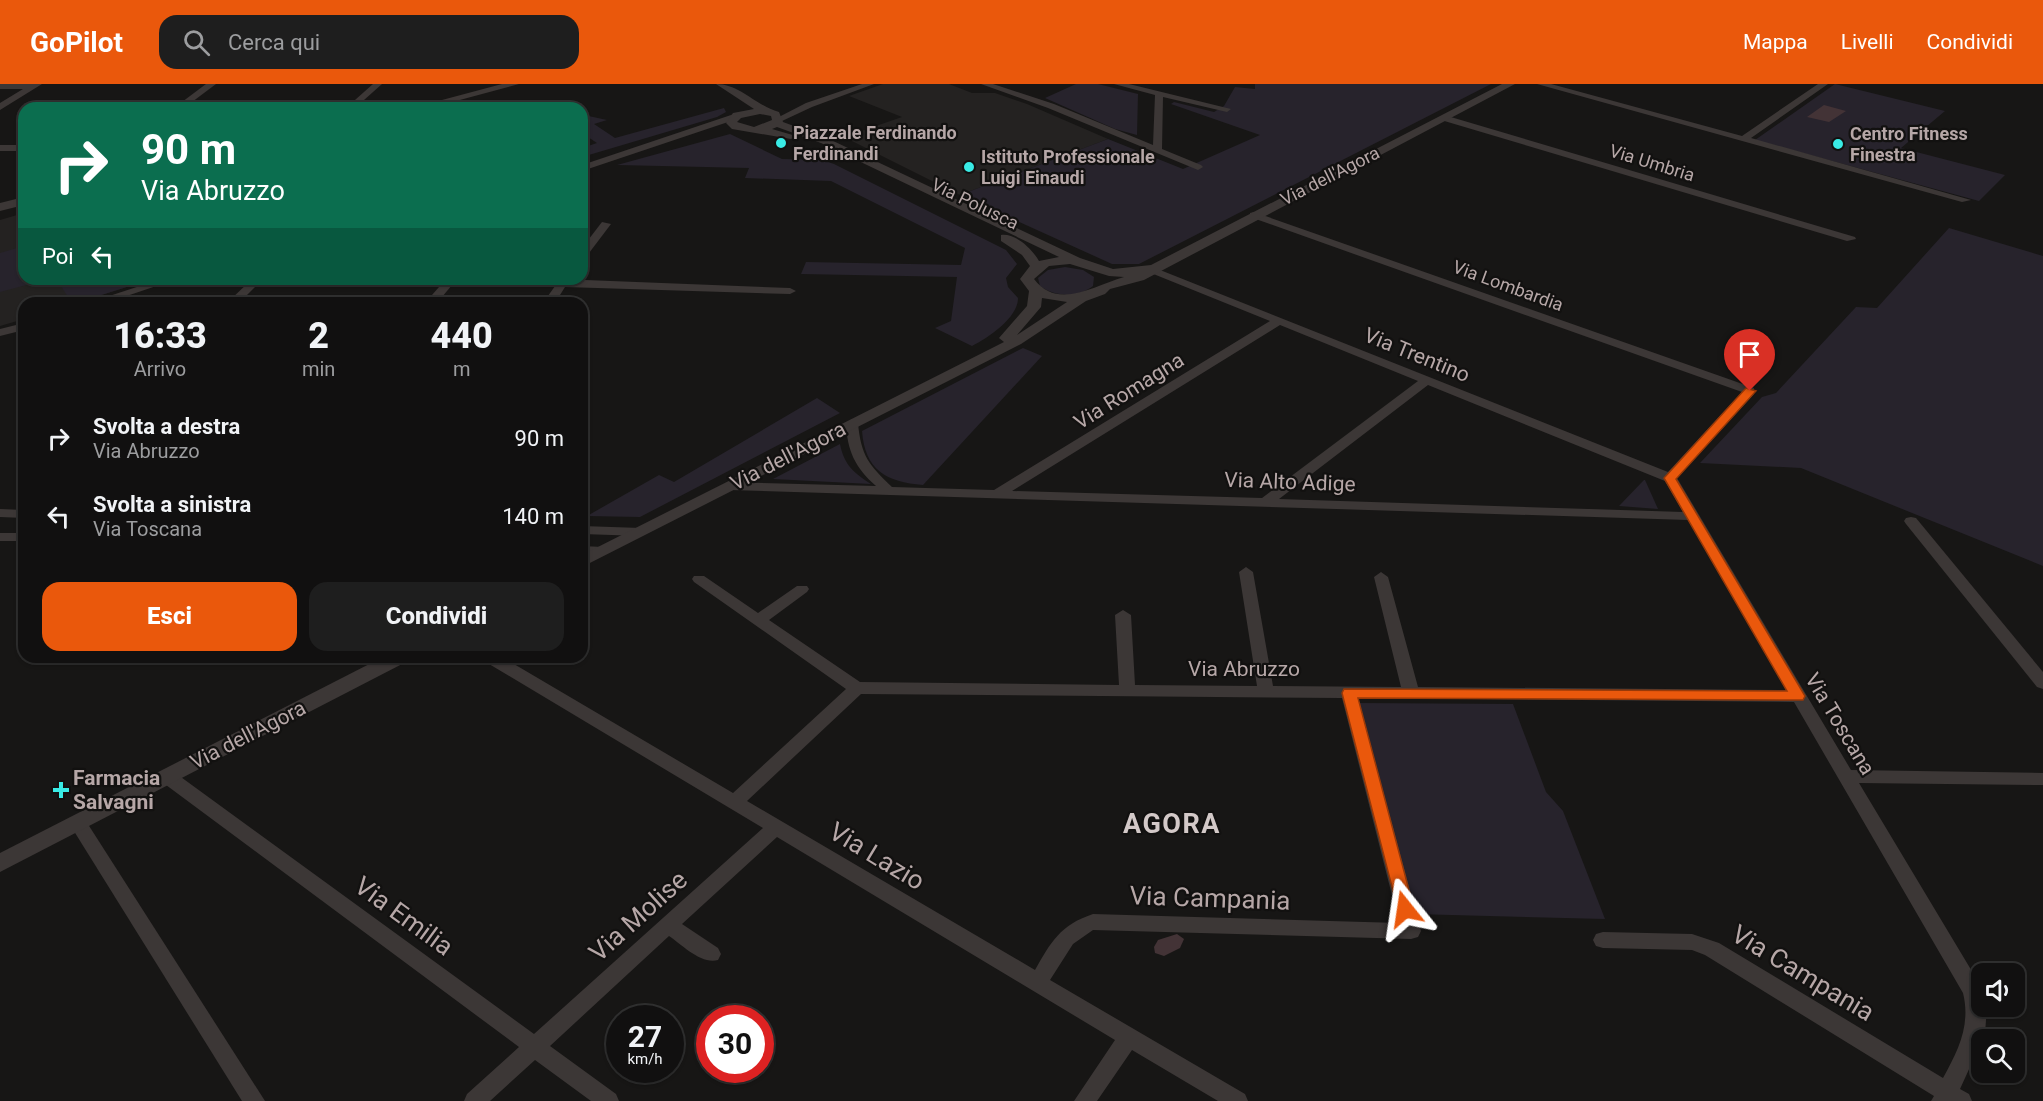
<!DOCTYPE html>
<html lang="it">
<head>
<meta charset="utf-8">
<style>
	body { margin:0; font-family:Roboto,sans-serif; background:#1e1e1e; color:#f1f3f6; height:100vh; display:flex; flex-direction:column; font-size:22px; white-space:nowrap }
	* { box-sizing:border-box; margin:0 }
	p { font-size:20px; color:#9c9d9f }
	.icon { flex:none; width:33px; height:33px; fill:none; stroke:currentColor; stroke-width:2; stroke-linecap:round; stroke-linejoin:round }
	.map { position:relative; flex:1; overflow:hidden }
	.drawer { position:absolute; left:18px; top:213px; width:570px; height:366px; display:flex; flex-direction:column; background:#111010; border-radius:18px; box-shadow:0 2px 4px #0004,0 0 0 2px #303030 }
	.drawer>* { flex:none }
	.banner { position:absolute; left:18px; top:18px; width:570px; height:183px; border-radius:18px; box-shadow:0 2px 4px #0004,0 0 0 2px #303030; background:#0b6e4f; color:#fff; overflow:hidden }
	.buttons { position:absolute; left:1971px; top:879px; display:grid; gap:12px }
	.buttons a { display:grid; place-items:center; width:54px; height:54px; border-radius:12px; background:#111010; box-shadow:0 2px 4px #0004,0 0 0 2px #303030; font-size:30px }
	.speed { position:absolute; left:606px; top:921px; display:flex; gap:12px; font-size:30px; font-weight:700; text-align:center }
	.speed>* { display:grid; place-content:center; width:78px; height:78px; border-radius:50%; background:#111010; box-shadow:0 2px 4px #0004,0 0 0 2px #303030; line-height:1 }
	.speed small { font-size:15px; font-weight:400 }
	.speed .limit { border:9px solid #d22; background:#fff; color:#111 }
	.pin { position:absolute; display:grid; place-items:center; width:51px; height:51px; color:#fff; margin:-62px -26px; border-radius:50% 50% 50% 0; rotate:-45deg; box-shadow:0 0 6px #0007 }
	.pin .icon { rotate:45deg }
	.me { position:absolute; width:66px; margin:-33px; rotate:345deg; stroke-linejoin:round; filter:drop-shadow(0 0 4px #0008) }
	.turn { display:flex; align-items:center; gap:21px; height:126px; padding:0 24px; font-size:27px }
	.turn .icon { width:78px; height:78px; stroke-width:2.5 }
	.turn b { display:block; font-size:42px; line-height:51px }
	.then { display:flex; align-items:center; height:57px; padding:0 24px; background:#0003; gap:12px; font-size:22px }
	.eta { display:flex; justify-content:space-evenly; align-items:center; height:102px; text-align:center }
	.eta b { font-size:36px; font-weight:800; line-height:42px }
	.button { display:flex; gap:12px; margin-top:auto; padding:12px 24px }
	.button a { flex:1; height:69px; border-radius:18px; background:#ea580c; color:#fff; font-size:24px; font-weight:800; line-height:69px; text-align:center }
	.button a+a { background:#1e1e1e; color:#f1f3f6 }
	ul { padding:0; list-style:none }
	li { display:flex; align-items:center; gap:18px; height:78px; padding:0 24px }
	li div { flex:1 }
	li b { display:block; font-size:22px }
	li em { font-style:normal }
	header { display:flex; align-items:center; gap:36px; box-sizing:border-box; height:84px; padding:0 30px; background:#ea580c; color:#fff }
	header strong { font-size:28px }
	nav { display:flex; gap:33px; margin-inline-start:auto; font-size:21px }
	.search { width:420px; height:54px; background:#1e1e1e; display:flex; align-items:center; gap:15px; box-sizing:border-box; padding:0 21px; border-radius:18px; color:#9c9d9f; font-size:22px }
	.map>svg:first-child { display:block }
	.built { fill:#242221 }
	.green { fill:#27232c }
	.water { fill:#433336 }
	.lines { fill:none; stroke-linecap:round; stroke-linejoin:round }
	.minor { fill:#3c3736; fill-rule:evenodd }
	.tertiary { fill:#3c3736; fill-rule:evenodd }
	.route { fill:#ea580c; stroke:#983908; stroke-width:1.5 }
	.poi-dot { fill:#39ebe5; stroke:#121110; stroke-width:2 }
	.labels { text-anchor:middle; stroke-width:4.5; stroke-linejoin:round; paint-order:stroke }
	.far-poi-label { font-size:18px; font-weight:bold; fill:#b6a7a7; stroke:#121110; text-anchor:start }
	.far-street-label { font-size:18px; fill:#b6a7a7; stroke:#121110 }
	.street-label { font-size:21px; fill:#b6a7a7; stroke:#121110 }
	.poi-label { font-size:21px; font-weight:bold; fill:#b6a7a7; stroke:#121110; text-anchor:start }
	.near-street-label { font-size:26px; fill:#b6a7a7; stroke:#121110 }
	.district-label { font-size:27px; font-weight:bold; letter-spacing:1.5px; fill:#d3c9c8; stroke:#121110 }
</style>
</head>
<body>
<header>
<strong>GoPilot</strong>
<div class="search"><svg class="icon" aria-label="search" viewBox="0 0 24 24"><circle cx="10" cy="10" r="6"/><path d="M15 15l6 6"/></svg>Cerca qui</div>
<nav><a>Mappa</a><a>Livelli</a><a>Condividi</a></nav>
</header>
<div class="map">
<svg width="2043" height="1017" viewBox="0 0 2043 1017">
	<rect width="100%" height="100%" fill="#171615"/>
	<!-- built -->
	<g class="built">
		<path d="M883,0H949L972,9H995L1027,20L1108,55L960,111L844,53L902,33L849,12Z"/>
		<path d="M24,129V195H152L76,219H24V235L0,242V136Z"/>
	</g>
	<!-- green -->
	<g class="green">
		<path d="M1076,0H1098L1138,10L1137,51L1115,45L1045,14Z"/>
		<path d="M1255,0H1491L1139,180H1112L960,111L1108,55L1183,85L1260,51L1171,20L1174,18L1214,28L1224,22L1235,3L1255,5Z"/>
		<path d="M1835,0L1945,27L1901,64L2005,91L1979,117L1755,56Z"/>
		<path d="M724,24L726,28L717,33L582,73V64L597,59L582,49L584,31L607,36L594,40L615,54Z"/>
		<path d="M730,50L782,75L822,76L834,80L1006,166L1017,180L1006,194L1008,203L1018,214C1018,234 988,254 972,262L935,244L951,237L957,193L801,190L806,178L961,181L965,164L831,97L745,94L749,84L617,81Z"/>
		<path d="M1949,144L2043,172V482L1801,384L1700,379L1762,313L1776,309L1856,223L1877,224Z"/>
		<path d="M24,162V195L45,196L0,208V169Z"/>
		<path d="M1065,183L1083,186L1094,193L1093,202C1078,214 1055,213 1040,202L1038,194L1048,186Z"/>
		<path d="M152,195L76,219H59L70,216L57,196L60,195Z"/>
		<path d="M1023,264L1042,272L923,401C886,398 865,386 862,347Z"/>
		<path d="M817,314L840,329L640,433L587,432L659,391L674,398Z"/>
		<path d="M840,360C844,381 854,389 871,400L773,395Z"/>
		<path d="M1645,396L1658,425L1619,422L1644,396Z"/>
		<path d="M1358,619L1513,620L1546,708L1563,727L1605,835L1414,830Z"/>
	</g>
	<!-- water -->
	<g class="water">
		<path d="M1824,21L1846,27L1829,38L1807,33Z"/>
		<path d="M1177,850L1184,855L1180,864L1164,872L1155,869L1154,863L1158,856Z"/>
	</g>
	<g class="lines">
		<!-- minor -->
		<g class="minor">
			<path d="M0,0H42L0,26V19L23,5H0Z"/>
			<path d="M206,0H216L184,24H174Z"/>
			<path d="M373,0H382L355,24H346Z"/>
			<path d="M862,0H874L812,23L782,37L775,35L806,19Z"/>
			<path d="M981,0H993L1054,20L1153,61L1155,11L1114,0H1129L1231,25L1227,28L1163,13L1162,65L1201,81L1203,83L1198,86L1048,24Z"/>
			<path d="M1537,0H1551L1742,52L1818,0H1828L1751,54L1971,116L1962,118Z"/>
			<path d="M734,30L738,33L737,35L582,87V81Z"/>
			<path d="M1444,31L1855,153L1856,155L1847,157L1441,36L1440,34Z"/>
			<rect x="0" y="61" width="24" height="6"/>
			<path d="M1254,128L1754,304V310L1677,394L1851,686L2043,689V701L1859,699L1982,904V922H1987L1985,950L1960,1005L1969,1010L1972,1017H1931L1934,1012L1705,871L1692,866L1603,864L1596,862L1593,856L1596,850L1603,848L1692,850L1719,859L1943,994C1958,967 1971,941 1963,909L1794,618L1358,614L1421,847L1418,853L1411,855L1093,846L1073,860L1050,896L1245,1010L1248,1017H1218L1132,966L1097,1017H1074L1115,956L777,753L682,840L718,864L721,870L718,876C702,881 682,861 669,852L550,962L616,1010L619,1017H591L535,976L490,1017H464L467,1010L519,963L162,698L159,693L162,688L168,687L174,688L534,950L763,744L484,577L482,573H502L733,709L846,605L694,498L692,495L694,492H704L758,529L797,502H807L809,505L807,508L769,536L860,598L1119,601L1115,531L1123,526L1131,531L1135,601L1257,602L1239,488L1246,483L1253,488L1273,602L1401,603L1374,493L1381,488L1388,493L1418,603L1787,606L1688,436L730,406L723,402L730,398L876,402C855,384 847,366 846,339L852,335L858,339C861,372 869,381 892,403L994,406L1270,237L1146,187L1145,185L1150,182L1668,388L1742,308L1250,133V129ZM1280,241L1418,297L1262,414L1012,407ZM1428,301L1665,397L1683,428L1279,415ZM861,610L1342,614L1399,839L1093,830C1060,841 1051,858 1035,886L747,717Z"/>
			<path d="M602,138L611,140L586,173L582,174V164Z"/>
			<path d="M161,195H177L106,219H88Z"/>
			<path d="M252,195H263L239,219H227Z"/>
			<path d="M446,195H457L437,219H425Z"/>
			<path d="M560,195L790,204L796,207L790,210L565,203L555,219H543Z"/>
			<path d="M24,239V246L0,252V245Z"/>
			<path d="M0,425L24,426V434L0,433Z"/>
			<path d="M1911,433L1916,434L2043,588V605L2037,603L1906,440L1904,437L1906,434Z"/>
			<path d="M582,442L641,444L648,448L641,452L582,450Z"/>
			<rect x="0" y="449" width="24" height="8"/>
			<path d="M582,462L603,463L610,467L603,471L582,470Z"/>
			<path d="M78,732L84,734L265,1017H242L72,744L69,739L72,734Z"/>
		</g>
		<!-- tertiary -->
		<g class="tertiary">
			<path d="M502,0H519L430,24H412Z"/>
			<path d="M716,0C740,0 756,22 779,28L783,38L829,55L1080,174L1113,185L1151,181L1502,0H1515L1144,196L1110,205L1105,210L1086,217L1021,260L582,483V471L1004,258L999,254L1027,222L1029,207L1020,195L1030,182L1022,171L1001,157V151C1016,149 1032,165 1039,177L1059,173L821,59L777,43L772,45L796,52L791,55L732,45L726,39L733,29L754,25ZM760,30L771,32L772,36L754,43L737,38L741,34ZM1070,180L1109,192L1124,193C1095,201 1058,227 1034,195L1049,182ZM1042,214L1067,218L1017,251L1041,223Z"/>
			<path d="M24,113V121L0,127V119Z"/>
			<path d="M383,573H408L406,578L0,788V769Z"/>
		</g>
	</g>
	<!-- route -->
	<path class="route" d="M1746,304L1756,307L1676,395L1805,612L1803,616L1358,614L1414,825L1411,830H1399L1342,609L1344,605L1787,607L1664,394Z"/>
	<!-- markers -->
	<g class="poi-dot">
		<circle cx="781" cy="59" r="6"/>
		<circle cx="1838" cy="60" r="6"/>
		<circle cx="969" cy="83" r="6"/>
		<path d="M58 697h6v6h6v6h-6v6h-6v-6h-6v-6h6z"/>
	</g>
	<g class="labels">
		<!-- far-poi labels -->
		<g class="far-poi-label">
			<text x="793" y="55">Piazzale Ferdinando<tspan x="793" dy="21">Ferdinandi</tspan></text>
			<text x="1850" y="56">Centro Fitness<tspan x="1850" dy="21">Finestra</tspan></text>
			<text x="981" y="79">Istituto Professionale<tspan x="981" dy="21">Luigi Einaudi</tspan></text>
		</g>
		<!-- far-street labels -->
		<g class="far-street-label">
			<text transform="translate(1652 79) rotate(17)" y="6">Via Umbria</text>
			<text transform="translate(1330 92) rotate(-27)" y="6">Via dell'Agora</text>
			<text transform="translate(975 120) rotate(26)" y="6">Via Polusca</text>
			<text transform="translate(1508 202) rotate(20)" y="6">Via Lombardia</text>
		</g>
		<!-- street labels -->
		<g class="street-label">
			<text transform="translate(1417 271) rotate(22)" y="7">Via Trentino</text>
			<text transform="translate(1129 307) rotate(-32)" y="7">Via Romagna</text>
			<text transform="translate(788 372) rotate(-27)" y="7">Via dell'Agora</text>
			<text transform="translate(1290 398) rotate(2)" y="7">Via Alto Adige</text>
			<text x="1244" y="592">Via Abruzzo</text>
			<text transform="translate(1840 640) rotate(59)" y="7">Via Toscana</text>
			<text transform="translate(248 651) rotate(-27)" y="7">Via dell'Agora</text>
		</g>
		<!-- poi labels -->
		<g class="poi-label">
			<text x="73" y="701">Farmacia<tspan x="73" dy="24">Salvagni</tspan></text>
		</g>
		<!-- near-street labels -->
		<g class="near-street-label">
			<text transform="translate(877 772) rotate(31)" y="9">Via Lazio</text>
			<text transform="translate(1210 814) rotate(2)" y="9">Via Campania</text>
			<text transform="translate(404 832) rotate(36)" y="9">Via Emilia</text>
			<text transform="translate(638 832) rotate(-42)" y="9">Via Molise</text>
			<text transform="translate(1803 889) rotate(31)" y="9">Via Campania</text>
		</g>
		<!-- district labels -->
		<g class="district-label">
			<text x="1172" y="749">AGORA</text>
		</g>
	</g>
</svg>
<div class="buttons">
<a><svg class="icon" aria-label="sound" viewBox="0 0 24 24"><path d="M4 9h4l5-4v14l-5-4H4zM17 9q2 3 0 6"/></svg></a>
<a><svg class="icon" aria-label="search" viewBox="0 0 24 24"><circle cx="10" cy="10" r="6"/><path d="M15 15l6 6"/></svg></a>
</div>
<div class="speed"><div>27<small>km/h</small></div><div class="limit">30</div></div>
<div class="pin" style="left:1750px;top:307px;background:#d93025"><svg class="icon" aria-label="arrive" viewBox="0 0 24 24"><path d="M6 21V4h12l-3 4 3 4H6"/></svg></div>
<svg class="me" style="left:1405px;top:825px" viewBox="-20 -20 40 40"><path d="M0-17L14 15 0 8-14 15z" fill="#ea580c" stroke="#fff" stroke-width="4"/></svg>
<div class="banner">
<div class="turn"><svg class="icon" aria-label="right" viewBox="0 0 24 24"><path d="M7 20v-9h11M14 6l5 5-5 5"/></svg><div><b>90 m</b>Via Abruzzo</div></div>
<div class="then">Poi<svg class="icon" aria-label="left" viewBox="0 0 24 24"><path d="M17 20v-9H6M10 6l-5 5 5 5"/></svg></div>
</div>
<section class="drawer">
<div class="eta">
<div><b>16:33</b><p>Arrivo</p></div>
<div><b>2</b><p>min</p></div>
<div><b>440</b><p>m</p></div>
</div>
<ul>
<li><svg class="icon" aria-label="right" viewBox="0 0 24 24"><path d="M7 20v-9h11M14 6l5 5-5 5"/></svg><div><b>Svolta a destra</b><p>Via Abruzzo</p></div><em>90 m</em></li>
<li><svg class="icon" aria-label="left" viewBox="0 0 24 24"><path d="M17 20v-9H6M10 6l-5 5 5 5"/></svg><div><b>Svolta a sinistra</b><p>Via Toscana</p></div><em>140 m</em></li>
</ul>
<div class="button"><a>Esci</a><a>Condividi</a></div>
</section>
</div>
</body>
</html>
